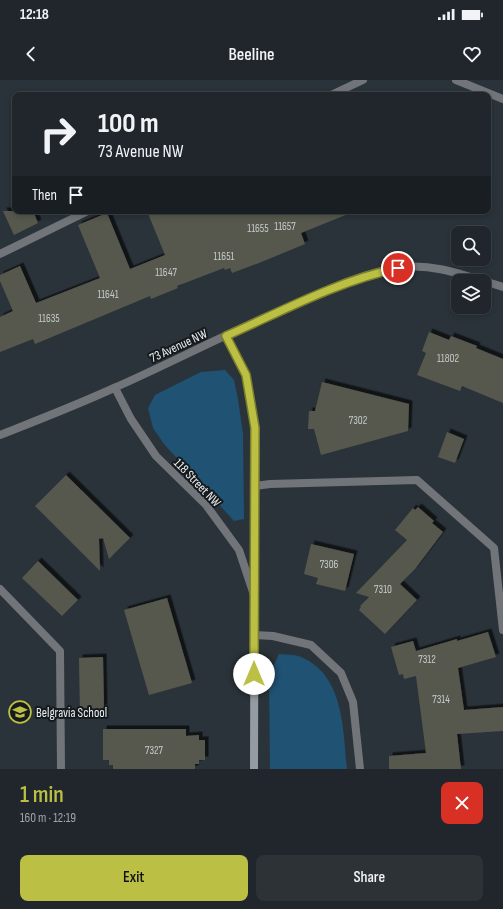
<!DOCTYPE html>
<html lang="en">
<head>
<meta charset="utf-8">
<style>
	body { margin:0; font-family:"Sofia Sans Condensed",sans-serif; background:#2d3237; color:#f1f3f6; height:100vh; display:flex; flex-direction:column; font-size:15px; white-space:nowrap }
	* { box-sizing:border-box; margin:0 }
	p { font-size:13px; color:#a2a5a9 }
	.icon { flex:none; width:22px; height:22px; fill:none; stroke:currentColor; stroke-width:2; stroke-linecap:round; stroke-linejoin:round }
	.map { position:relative; height:689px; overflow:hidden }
	.details { display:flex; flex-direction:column; background:#20262b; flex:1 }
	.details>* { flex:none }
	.banner { position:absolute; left:12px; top:12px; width:479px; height:122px; border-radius:8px; box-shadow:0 2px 6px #0003,0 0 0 1px #3d4347; background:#20262b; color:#f1f3f6; overflow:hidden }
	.tools { position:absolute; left:451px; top:146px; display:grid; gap:8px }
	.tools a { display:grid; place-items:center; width:40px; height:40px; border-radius:8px; background:#20262b; box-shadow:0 2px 6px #0003,0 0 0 1px #3d4347; font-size:20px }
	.pin { position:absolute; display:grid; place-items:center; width:34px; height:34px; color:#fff; margin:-17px; border:2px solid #fff; border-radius:50%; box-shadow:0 1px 4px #0007 }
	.me { position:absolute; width:44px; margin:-22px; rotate:0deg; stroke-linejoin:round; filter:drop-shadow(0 0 3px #0008) }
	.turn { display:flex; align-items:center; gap:14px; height:84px; padding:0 20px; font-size:18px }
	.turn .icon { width:52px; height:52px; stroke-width:2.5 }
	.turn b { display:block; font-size:28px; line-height:34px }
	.then { display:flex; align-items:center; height:38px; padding:0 20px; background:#0003; gap:8px; font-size:15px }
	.round { display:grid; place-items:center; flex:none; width:42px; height:42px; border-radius:8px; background:#2d3237 }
	.overview { display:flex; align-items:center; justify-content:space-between; height:68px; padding:0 20px }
	h1 { font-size:24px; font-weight:600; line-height:30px; color:#bbc044 }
	.button { display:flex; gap:8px; margin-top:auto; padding:8px 20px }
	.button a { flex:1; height:46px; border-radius:8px; background:#bbc044; color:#111; font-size:16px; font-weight:600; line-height:46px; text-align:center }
	.button a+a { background:#2d3237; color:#f1f3f6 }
	.status { display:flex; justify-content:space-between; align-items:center; height:28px; padding:0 20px; background:#20262b; direction:ltr }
	.status svg { height:11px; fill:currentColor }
	header { display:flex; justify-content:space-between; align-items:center; height:52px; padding:0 20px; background:#20262b; font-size:18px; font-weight:600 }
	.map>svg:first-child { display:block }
	.green { fill:#1f5273 }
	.building { fill:#57584d; filter:url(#shadow) }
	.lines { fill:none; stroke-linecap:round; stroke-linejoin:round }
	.lane { stroke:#717579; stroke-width:8 }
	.street { stroke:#717579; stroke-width:8 }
	.secondary { stroke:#959ca1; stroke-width:8 }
	.route-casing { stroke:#7a7d2c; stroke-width:10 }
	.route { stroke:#bbc044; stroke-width:7 }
	.labels { text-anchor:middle; stroke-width:4; stroke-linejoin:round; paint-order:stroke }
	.number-label { font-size:11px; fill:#c5caca }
	.street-label { font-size:13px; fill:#eaf0f4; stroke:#161a1d }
	.poi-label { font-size:13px; fill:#eaf0f4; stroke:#161a1d; text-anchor:start }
</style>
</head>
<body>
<div class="status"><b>12:18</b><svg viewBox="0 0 49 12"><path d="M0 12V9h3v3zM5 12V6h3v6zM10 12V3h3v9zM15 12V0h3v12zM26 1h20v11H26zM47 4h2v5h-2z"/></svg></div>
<header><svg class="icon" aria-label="back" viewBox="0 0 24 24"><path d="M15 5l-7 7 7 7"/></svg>Beeline<svg class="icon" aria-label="heart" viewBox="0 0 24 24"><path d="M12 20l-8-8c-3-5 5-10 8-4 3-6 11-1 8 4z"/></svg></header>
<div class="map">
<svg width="503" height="689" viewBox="0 0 503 689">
	<defs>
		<filter id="shadow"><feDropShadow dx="3.5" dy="-3.5" stdDeviation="0" flood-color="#0009"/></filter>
	</defs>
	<rect width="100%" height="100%" fill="#2a3339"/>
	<!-- green -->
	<g class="green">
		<path d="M225,290L234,300L238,319L243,354L244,439L234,441L164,364L153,348L148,328L155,315L201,292Z"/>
		<path d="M279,574C286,575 295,574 301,577C344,595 343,649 347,689H270L269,595Z"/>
	</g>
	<!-- building -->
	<g class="building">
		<path d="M3,131H33L38,143L14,155Z"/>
		<path d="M147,131H352L353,132L301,153L305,164L259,183L232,193L230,188L225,190L224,188L177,206L178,208L151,219L150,216L35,264L33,259L0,272V237L13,231L0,201V195L20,186L36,223L100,198L78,145L107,133L130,189L165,175Z"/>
		<path d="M429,252L449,260L451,256L477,266L476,268L503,279V323L462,306L460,311L417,295L426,273L422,271Z"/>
		<path d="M322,302L409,324L408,351L321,375L314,349H308L309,331H315Z"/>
		<path d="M447,352L464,359L455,383L438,377Z"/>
		<path d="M66,395L130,458L109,479L103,458L99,459L100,491L35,426Z"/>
		<path d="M418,427L434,441L432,443L443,452L415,489L400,504L417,520L385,554L359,530L361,527L360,526L369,517L356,513L407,460L395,450L413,428L415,430Z"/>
		<path d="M311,464L354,474L345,511L316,504L318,498L304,494Z"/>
		<path d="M38,481L78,520L62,536L22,498Z"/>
		<path d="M167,518L192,603L149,615L124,530Z"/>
		<path d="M488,552L496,577L458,588L464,630L503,627V651L457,654L461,689H389V676L426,673L416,596L404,599L403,594L399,595L391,567L413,561L416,571L457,559V561Z"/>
		<path d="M103,577L104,628L80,635L79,578Z"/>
		<path d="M103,649H186V656L199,655V660H205V680H199V684H195V689H113V685H109V680H103Z"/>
	</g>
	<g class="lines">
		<!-- lane -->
		<g class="lane">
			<path d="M456,0L503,19"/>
			<path d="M331,15L363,0"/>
			<path d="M0,174L88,131"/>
			<path d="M255,406L270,404L417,400L494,468L503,550"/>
			<path d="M0,509L60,571L61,689"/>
		</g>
		<!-- street -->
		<g class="street">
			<path d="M484,201L503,207"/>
			<path d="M115,308L131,339L156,376L206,425L239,470L254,515"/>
			<path d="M0,355C38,340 77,325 114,308C164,286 212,261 262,239C305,221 351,195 397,188C427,183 455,192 483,201"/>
			<path d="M254,555L273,556L311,565L341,593L353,622L360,689"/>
		</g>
		<!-- secondary -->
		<path class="secondary" d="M226,256L246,295L255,348L254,689"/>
	</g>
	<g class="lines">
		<!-- route casing -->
		<g class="route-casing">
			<path id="route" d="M254,594L255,348L246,295L226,256C282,231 338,201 398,188"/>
		</g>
		<!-- route -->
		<use href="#route" class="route"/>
	</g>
	<!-- icons -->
	<defs>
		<g id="school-ring" transform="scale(1.15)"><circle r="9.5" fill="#161a1d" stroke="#bbc044" stroke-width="1.5"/><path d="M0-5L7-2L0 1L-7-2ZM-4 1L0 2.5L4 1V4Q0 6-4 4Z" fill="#bbc044"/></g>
	</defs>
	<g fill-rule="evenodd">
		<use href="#school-ring" x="20" y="632"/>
	</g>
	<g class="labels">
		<!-- number labels -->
		<g class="number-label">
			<text x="285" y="150">11657</text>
			<text x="258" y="152">11655</text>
			<text x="224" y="180">11651</text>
			<text x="166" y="196">11647</text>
			<text x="108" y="218">11641</text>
			<text x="49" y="242">11635</text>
			<text x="448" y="282">11802</text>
			<text x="358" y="344">7302</text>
			<text x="329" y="488">7306</text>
			<text x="383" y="513">7310</text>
			<text x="427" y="583">7312</text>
			<text x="441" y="623">7314</text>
			<text x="154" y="674">7327</text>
		</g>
		<!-- street labels -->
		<g class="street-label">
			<text transform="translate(178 265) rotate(-25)" y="5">73 Avenue NW</text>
			<text transform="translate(198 402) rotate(46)" y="5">118 Street NW</text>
		</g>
		<!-- poi labels -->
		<g class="poi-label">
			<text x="36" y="637">Belgravia School</text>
		</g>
	</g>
</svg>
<div class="tools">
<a><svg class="icon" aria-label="search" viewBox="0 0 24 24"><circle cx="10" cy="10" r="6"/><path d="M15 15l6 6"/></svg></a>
<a><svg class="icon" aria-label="layers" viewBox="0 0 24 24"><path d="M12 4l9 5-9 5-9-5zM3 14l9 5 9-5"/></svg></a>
</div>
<div class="pin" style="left:398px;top:188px;background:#d93025"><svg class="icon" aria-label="arrive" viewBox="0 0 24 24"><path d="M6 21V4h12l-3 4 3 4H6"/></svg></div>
<svg class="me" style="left:254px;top:594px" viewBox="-20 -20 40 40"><circle r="19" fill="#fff"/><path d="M0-13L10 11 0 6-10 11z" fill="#bbc044"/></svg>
<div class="banner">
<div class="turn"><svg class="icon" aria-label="right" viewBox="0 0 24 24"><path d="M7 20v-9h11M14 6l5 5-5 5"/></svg><div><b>100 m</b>73 Avenue NW</div></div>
<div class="then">Then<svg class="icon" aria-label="arrive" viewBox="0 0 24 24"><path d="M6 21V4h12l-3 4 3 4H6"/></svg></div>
</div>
</div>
<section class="details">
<div class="overview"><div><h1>1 min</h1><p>160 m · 12:19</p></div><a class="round" style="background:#d93025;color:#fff"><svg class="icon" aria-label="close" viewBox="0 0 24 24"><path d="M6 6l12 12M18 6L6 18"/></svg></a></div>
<div class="button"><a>Exit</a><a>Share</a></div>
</section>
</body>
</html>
